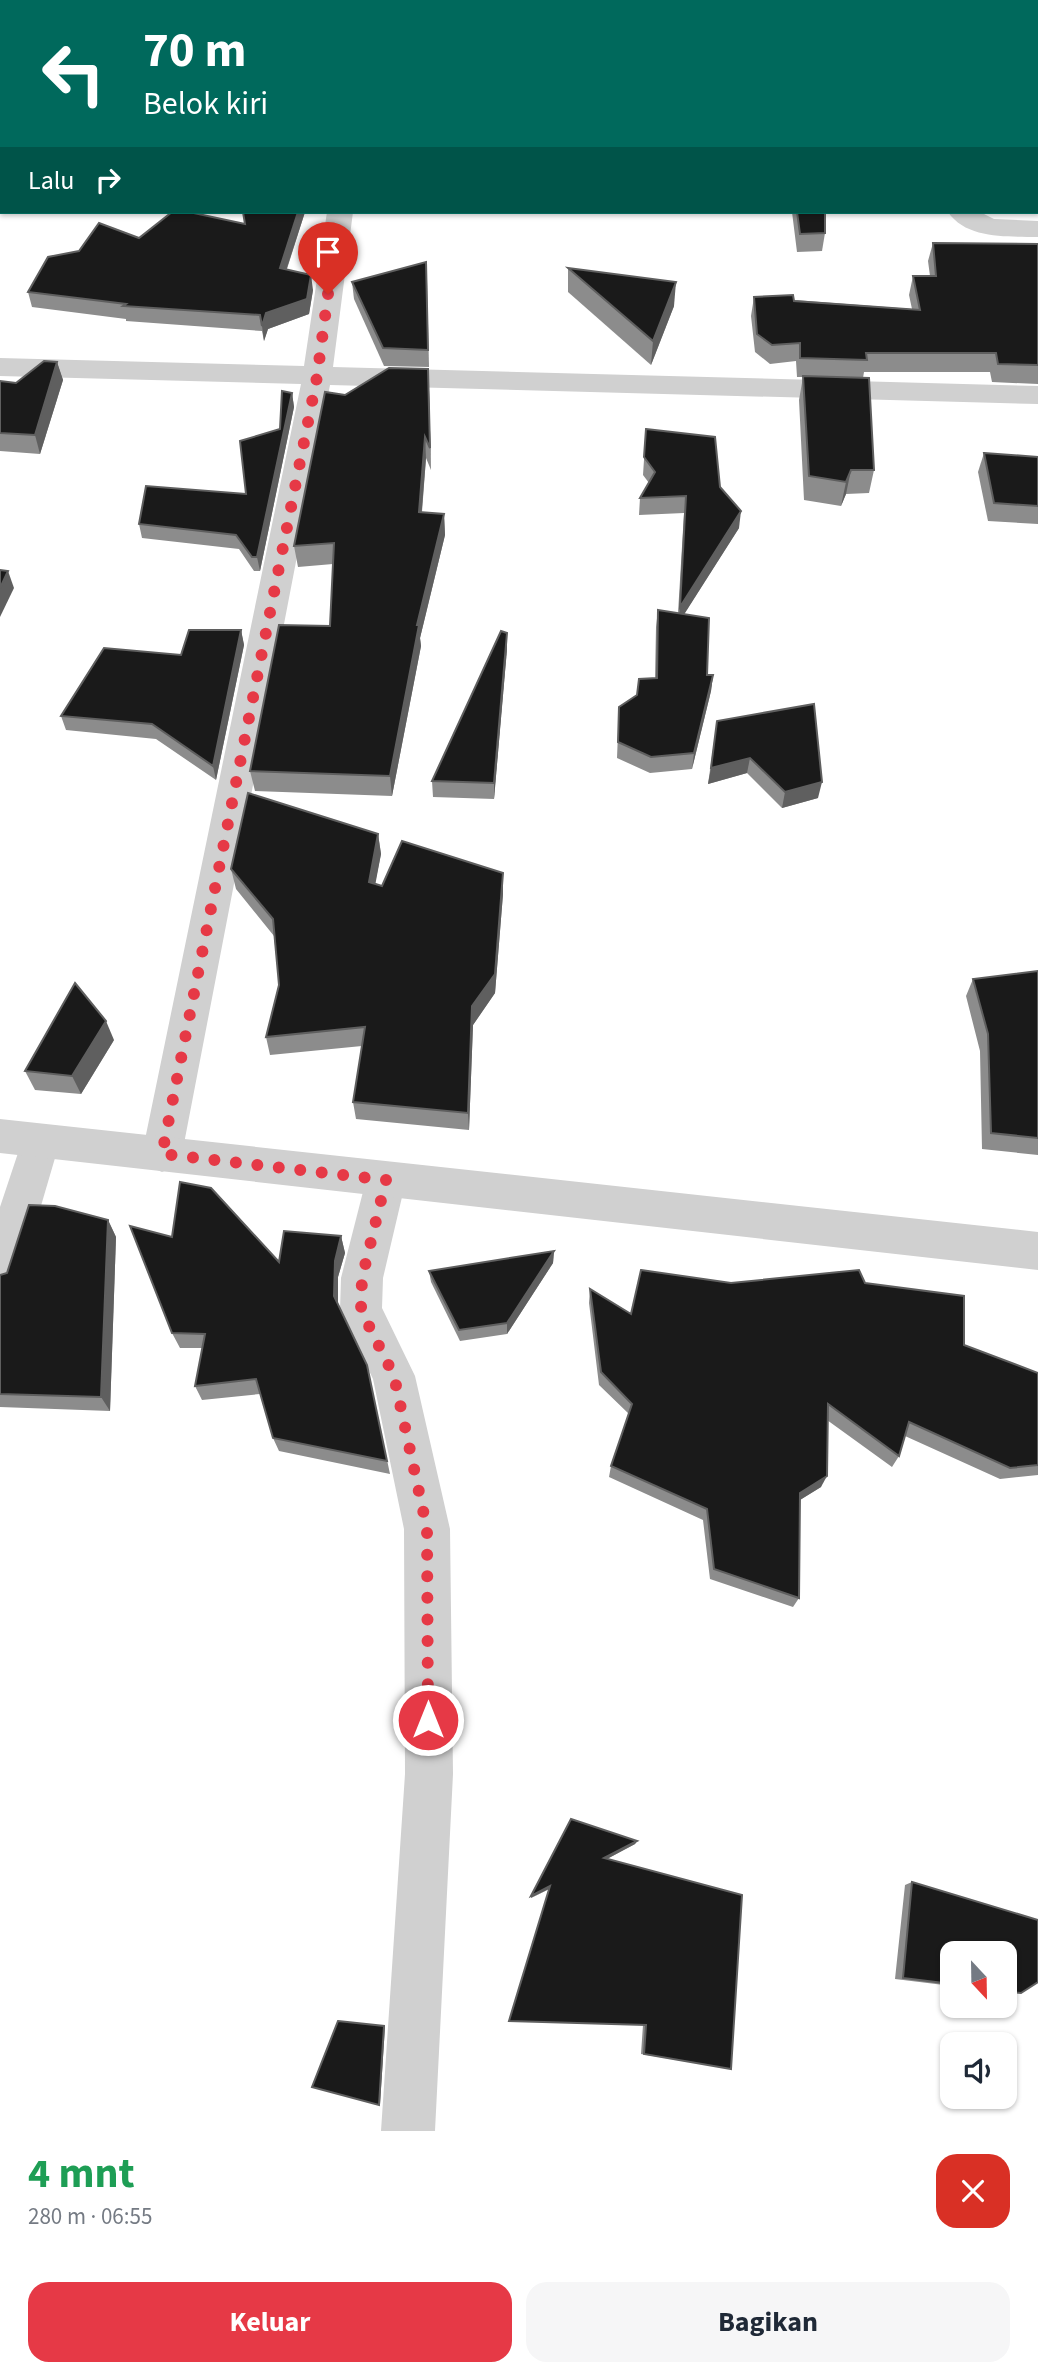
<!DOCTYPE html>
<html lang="id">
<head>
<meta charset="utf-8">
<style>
	body { margin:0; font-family:"Source Sans 3",sans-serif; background:#f6f6f7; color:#1f2937; height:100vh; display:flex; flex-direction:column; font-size:26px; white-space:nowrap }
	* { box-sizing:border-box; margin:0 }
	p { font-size:23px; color:#747a83 }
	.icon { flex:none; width:38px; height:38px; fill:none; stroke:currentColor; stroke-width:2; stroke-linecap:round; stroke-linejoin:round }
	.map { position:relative; height:2131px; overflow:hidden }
	.panel { display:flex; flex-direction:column; background:#fff; flex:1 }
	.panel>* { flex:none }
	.banner { position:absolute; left:0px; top:0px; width:1040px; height:214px; box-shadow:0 2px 5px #0004; background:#00695c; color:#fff; overflow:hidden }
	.needle { width:46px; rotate:158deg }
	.controls { position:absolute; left:940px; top:1941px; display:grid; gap:14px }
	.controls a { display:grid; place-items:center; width:77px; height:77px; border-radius:14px; background:#fff; box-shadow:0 2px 5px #0004; font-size:35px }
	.pin { position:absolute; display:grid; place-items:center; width:60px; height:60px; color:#fff; margin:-72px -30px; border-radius:50% 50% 50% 0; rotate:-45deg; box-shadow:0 0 7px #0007 }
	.pin .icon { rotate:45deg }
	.me { position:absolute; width:77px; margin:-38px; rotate:0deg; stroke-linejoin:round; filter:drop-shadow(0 0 5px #0008) }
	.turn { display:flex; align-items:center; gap:24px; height:147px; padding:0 28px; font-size:32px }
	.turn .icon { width:91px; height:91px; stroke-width:2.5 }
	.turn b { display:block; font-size:49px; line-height:60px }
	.then { display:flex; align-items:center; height:66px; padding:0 28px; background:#0003; gap:14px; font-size:26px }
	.round { display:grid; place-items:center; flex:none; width:74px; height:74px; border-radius:21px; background:#f6f6f7 }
	.headline { display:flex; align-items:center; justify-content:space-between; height:119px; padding:0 28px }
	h1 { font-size:42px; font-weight:700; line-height:52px; color:#1e9e55 }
	.action { display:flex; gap:14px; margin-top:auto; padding:14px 28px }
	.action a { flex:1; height:80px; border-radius:21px; background:#e63946; color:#fff; font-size:28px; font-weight:700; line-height:80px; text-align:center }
	.action a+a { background:#f6f6f7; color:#1f2937 }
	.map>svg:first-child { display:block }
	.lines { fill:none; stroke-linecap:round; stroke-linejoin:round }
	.minor { fill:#d0d0d0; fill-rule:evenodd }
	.tertiary { fill:#d0d0d0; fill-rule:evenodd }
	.wall { fill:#8c8c8c }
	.shaded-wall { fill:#5f5f5f }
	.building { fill:#1a1a1a; stroke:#5f5f5f; stroke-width:2 }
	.route { stroke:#e63946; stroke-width:12; stroke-dasharray:0 21.6 }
</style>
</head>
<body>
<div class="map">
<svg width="1038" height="2131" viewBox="0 0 1038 2131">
	<rect width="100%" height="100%" fill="#fff"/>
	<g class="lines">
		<!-- minor -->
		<g class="minor">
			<rect x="355" y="0" width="24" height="2"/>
			<rect x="0" y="43" width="2" height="14"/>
			<path d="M327,212H353L333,367L1038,386V404L330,385L182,1154L176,1166L162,1172L148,1166L142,1154L301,384L0,376V358L304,366Z"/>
			<path d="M948,212H980L994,219L1038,221V237C1009,236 967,240 948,212Z"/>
			<path d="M40,1124L54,1129L60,1141L21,1274L15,1288L0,1293V1207L26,1129Z"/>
			<path d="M386,1162L400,1167L406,1180L383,1278L382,1308L415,1376L450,1529L453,1774L435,2131H381L405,1774L404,1529L373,1379L340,1310L341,1278L366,1180L372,1167Z"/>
		</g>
		<!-- tertiary -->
		<path class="tertiary" d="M0,1119L1038,1232V1270L0,1153Z"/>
	</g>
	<!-- wall -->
	<g class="wall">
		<path d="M0,0H204V2H2V30H0Z"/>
		<path d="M1014,0H1038V90V2H1015Z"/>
		<path d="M305,212L287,269L313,290L309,314L268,329L264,341L262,331L126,321V319L32,307L28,292L79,251L139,238L245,224Z"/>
		<path d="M792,212H825V233L822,251L797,252Z"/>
		<path d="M933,243L1038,244V384L992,382L990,372H864L863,378L874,470L869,493L846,494L841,506L804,500L799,400L803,377H797L796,361L770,364L755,352L751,316L754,297L912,309L909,295L913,276H930L928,261Z"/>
		<path d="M568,268L674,306L651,365L568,292Z"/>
		<path d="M427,279L429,367L384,366L354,299L352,282Z"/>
		<path d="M57,362L63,380L40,454L0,451V381L16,383Z"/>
		<path d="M429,390L431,470L426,458L422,512L444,514L445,535L420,638L421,646L392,796L255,791L250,771L330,626L333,564L298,567L294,546L345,395Z"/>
		<path d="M292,393L294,407L260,571H254L239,549L142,538L139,524L246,494L280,429Z"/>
		<path d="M646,429L720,487L739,528L684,614L707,675H713L711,691L692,769L650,773L617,758L619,707L637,695L655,678L656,627L658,610L678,613L684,513L639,515L640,498L649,483L643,475Z"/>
		<path d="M984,453L1038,457V524L988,521L978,472Z"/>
		<path d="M241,630L244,645L216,780L156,739L66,730L61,716L181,655Z"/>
		<path d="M507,649L494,799L433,797L432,781Z"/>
		<path d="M717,721L818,798L782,808L747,773L708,784Z"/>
		<path d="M378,834L381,854L375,883L382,886L503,873V894L495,993L473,1025L469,1130L356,1119L353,1102L362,1046L270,1055L266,1037L279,985L274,936L236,889L231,869Z"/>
		<path d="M1038,971V1155L982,1149L980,1051L966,996L973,979Z"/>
		<path d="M114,1040L81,1094L35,1090L25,1071Z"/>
		<path d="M108,1220L116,1237L110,1411L0,1407V1275L7,1273Z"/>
		<path d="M341,1236L345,1253L338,1277V1304L367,1365L390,1474L279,1451L273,1438L260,1394L202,1400L195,1386L202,1348H180L172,1333V1237L279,1262Z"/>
		<path d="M554,1251L553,1263L507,1334L460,1341L431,1282L429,1271Z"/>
		<path d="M731,1283H865L964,1345L1038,1373V1475L1000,1479L905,1436L899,1456L892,1467L827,1420L821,1487L800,1500L799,1598L793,1607L710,1579L703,1520L609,1477L611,1466L629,1414L599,1385L589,1303L590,1289L631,1314Z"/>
		<path d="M637,1841L635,1844L607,1859L731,2069L641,2054L643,2025L549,1889L531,1898Z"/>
		<path d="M912,1882L1038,1920V1982L1021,1993H1004V1953H952V1986L895,1979L905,1885Z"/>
	</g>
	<!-- shaded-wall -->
	<g class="shaded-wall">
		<path d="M298,212H305L282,283L280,268Z"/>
		<path d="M311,275L313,290L309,314L268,329L264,341L262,326L266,313Z"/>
		<path d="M676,282L674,306L651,365L653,341Z"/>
		<path d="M57,362L63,380L40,454L35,435Z"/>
		<path d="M428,369L429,390L431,470L430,448Z"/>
		<path d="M292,393L294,407L260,571L257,557Z"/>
		<path d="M425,437L426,458L420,533L419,512Z"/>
		<path d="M851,470L846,494L841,506L846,482Z"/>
		<path d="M741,511L739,528L678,624L680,607Z"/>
		<path d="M444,514L445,535L420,638L421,646L392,796L390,776L417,625Z"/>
		<path d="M8,571L14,588L0,617V588Z"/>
		<path d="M241,630L244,645L216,780L213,766Z"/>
		<path d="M507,633V649L494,799V783Z"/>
		<path d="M713,675L711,691L692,769L694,753Z"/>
		<path d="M750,758L747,773L708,784L711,768Z"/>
		<path d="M822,782L818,798L782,808L785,792Z"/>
		<path d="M378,834L381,854L372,902L369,882Z"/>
		<path d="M503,873V894L495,993L473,1025L469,1130L468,1113L472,1006Z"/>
		<path d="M106,1021L114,1040L81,1094L72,1076Z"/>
		<path d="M108,1220L116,1237L110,1411L101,1397Z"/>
		<path d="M341,1236L345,1253L338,1277V1311L334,1296L335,1261Z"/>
		<path d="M554,1251L553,1263L507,1334V1323Z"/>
		<path d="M827,1476L821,1487L795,1503L800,1493Z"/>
		<path d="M637,1841L635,1844L603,1861L604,1858Z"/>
		<path d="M550,1886L549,1889L531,1898V1896Z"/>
		<path d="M384,2026H385L380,2104L379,2105Z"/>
	</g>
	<!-- building -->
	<g class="building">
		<path d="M0,0H201V2H2V14H0Z"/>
		<path d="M427,0H480L481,2H427Z"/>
		<path d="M1022,0H1038V60V2H1022Z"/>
		<path d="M172,212H189L245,224L243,212H298L280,268L311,275L307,299L266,313L262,326L260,315L123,306L126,304L28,292L48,257L79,251L99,223L139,238Z"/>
		<path d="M797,212H825V233L800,234Z"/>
		<path d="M933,243L1038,244V365L998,364L996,353H866L867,360L800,358V343L772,345L757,334L754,297L793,295L794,301L920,310L913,276H936Z"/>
		<path d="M426,262L428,350L383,348L352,282Z"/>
		<path d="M568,268L676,282L653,341Z"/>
		<path d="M44,361L57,362L35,435L0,433V381L16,383Z"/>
		<path d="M389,368L428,369L430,448L425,437L419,512L444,514L417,625H419L390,776L250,771L279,625L330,626L334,543L294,546L325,392L345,395Z"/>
		<path d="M803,376L869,378L874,470H851L846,482L809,476Z"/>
		<path d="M282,391L292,393L257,557H252L236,535L139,524L146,486L246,494L240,441L280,429Z"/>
		<path d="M646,429L715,437L720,487L741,511L680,607L686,496L640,498L655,472L644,457Z"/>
		<path d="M984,453L1038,457V506L994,503Z"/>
		<path d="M0,570L8,571L0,588Z"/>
		<path d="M658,610L709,618L707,675H713L694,753L651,757L618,742L619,707L637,695L639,679L657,678Z"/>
		<path d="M189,630H241L213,766L152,724L61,716L104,648L181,655Z"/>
		<path d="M501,631L507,633L494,783L432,781Z"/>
		<path d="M814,704L822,782L785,792L750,758L711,768L717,721Z"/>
		<path d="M248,793L378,834L369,882L382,886L402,841L503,873L495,974L472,1006L468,1113L353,1102L365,1027L266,1037L279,985L273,919L231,869Z"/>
		<path d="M1038,971V1138L991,1133L988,1034L973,979Z"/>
		<path d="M75,983L106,1021L72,1076L25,1071Z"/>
		<path d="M180,1182L211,1188L279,1262L284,1231L341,1236L335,1261L334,1296L367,1365L387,1461L273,1438L256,1379L195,1386L205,1334L172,1333L130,1226L172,1237Z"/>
		<path d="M29,1205L55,1206L108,1220L101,1397L0,1394V1275L7,1273Z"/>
		<path d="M554,1251L507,1323L459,1330L429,1271Z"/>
		<path d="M641,1270L731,1283L859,1270L865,1283L964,1296V1345L1038,1373V1465L1010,1468L909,1422L899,1456L828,1404L827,1476L800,1493L799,1598L714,1569L707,1509L611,1466L632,1404L601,1372L590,1289L631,1314Z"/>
		<path d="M571,1819L637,1841L604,1858L742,1895L731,2069L644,2054L646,2025L509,2021L550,1886L531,1896Z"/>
		<path d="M912,1882L1038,1920V1982L1021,1993L1004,1991V1953H952V1984L903,1978Z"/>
		<path d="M338,2021L384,2026L379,2105L312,2087Z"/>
	</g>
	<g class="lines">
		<!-- route -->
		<path class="route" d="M328,294L317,377L162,1154L386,1180L362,1278L361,1310L394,1376L427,1529L428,1720"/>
	</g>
</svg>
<div class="controls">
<a><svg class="needle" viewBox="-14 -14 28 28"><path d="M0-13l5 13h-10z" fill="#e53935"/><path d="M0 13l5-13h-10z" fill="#747a83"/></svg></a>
<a><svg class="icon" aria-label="sound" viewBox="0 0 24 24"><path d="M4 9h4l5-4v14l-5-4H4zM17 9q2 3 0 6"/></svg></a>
</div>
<div class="pin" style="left:328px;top:294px;background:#d93025"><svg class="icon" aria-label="arrive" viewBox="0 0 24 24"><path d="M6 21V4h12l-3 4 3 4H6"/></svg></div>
<svg class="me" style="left:428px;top:1720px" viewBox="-20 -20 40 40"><circle r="17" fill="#e63946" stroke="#fff" stroke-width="3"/><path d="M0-11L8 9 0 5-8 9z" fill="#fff"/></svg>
<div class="banner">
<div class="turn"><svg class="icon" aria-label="left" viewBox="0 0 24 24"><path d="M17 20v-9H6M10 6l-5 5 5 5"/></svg><div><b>70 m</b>Belok kiri</div></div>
<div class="then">Lalu<svg class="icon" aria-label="right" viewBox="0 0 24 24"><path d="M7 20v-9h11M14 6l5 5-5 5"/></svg></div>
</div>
</div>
<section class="panel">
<div class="headline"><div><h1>4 mnt</h1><p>280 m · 06:55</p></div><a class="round" style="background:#d93025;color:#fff"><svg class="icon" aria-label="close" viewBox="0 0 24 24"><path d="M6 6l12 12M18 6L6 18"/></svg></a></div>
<div class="action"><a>Keluar</a><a>Bagikan</a></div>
</section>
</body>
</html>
